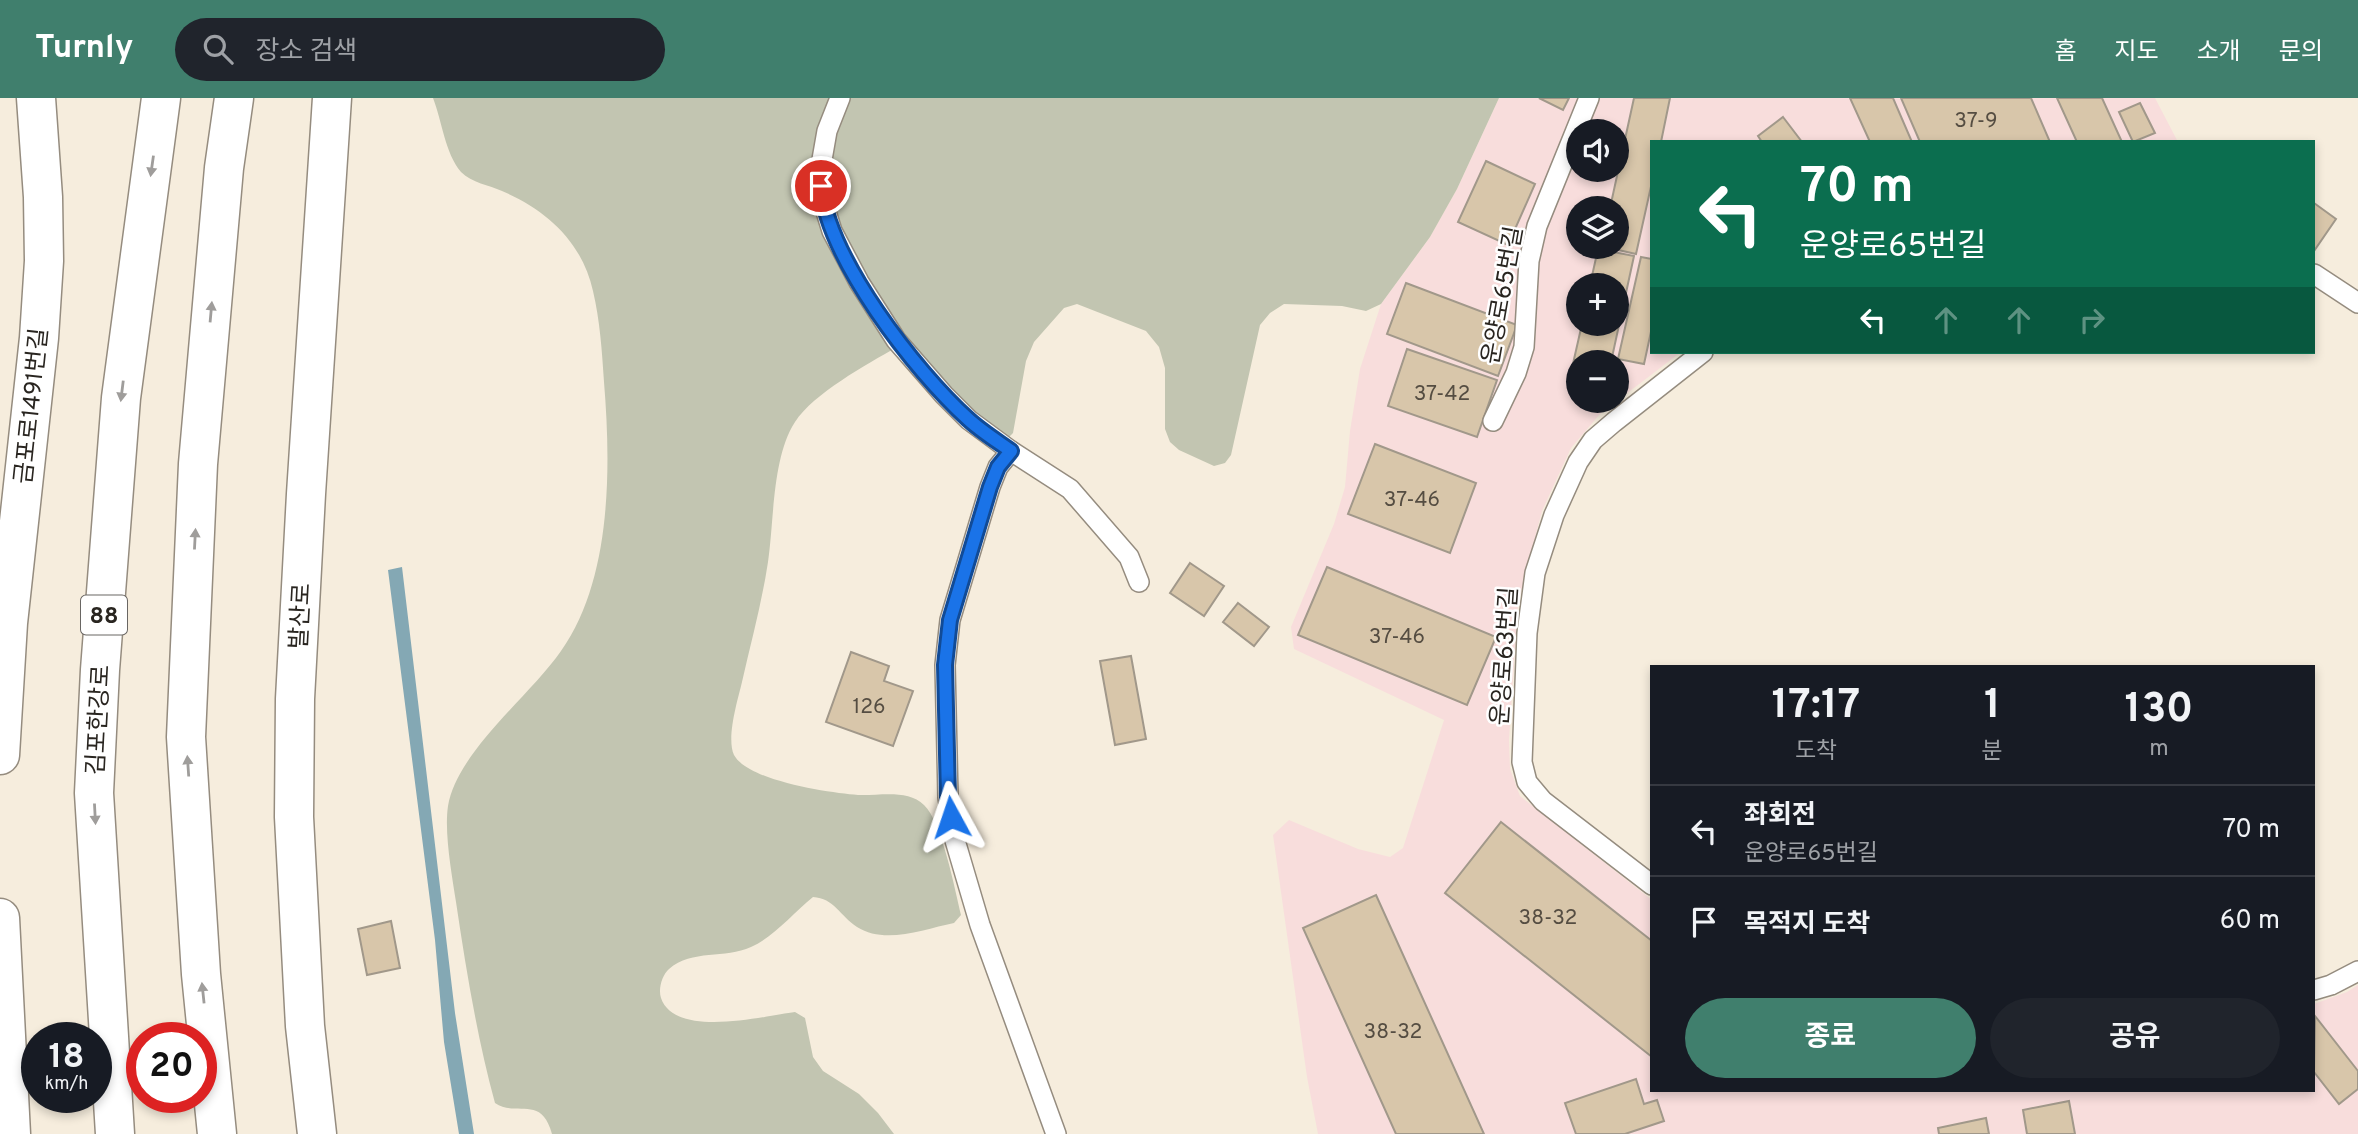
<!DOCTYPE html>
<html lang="ko">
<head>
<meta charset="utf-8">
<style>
	body { margin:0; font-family:Overpass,"Noto Sans KR",sans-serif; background:#20242c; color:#f1f3f6; height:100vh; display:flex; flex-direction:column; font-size:26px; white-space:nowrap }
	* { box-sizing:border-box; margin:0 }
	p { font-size:23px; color:#9ea1a6 }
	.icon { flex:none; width:38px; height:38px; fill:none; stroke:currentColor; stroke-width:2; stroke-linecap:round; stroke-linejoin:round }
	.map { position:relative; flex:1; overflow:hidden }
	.sheet { position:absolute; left:1650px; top:567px; width:665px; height:427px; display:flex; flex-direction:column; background:#171b24; border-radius:0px; box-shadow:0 4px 10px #0003 }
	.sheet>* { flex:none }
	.banner { position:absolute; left:1650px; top:42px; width:665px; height:214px; border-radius:0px; box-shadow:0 4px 10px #0003; background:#0b6e4f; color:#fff; overflow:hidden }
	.fabs { position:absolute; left:1566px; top:21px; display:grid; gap:14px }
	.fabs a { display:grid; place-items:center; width:63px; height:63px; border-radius:50%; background:#171b24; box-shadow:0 4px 10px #0003; font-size:35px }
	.speed { position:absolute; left:21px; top:924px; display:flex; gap:14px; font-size:35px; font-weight:700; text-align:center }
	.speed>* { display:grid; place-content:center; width:91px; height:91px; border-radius:50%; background:#171b24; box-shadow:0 4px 10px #0003; line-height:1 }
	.speed small { font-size:18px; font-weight:400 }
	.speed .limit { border:10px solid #d22; background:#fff; color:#111 }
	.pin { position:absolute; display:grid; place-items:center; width:60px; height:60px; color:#fff; margin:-30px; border:4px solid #fff; border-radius:50%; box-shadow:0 2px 7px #0007 }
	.me { position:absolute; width:77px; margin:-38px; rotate:355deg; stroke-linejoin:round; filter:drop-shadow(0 0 5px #0008) }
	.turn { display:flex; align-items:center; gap:24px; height:147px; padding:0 35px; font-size:32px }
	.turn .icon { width:91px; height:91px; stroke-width:2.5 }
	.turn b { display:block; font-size:49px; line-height:60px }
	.lanes { display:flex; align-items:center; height:66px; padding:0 35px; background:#0003; justify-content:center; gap:35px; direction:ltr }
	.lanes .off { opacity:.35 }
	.eta { display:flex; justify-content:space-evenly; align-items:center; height:119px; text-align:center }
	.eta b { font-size:42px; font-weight:700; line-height:49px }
	.button { display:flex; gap:14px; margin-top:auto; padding:14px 35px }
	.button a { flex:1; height:80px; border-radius:42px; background:#407f6d; color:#fff; font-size:28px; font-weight:700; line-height:80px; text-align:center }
	.button a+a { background:#20242c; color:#f1f3f6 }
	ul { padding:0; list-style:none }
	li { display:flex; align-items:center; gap:21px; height:91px; padding:0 35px; border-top:2px solid #363941 }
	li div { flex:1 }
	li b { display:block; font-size:26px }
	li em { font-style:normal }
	header { display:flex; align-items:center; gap:42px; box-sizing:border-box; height:98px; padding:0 35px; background:#407f6d; color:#fff }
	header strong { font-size:33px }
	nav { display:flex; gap:38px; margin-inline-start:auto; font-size:24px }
	.search { width:490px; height:63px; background:#20242c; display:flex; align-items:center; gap:18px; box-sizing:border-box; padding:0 24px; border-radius:38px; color:#9ea1a6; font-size:26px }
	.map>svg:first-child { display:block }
	.industrial { fill:#f8dddc; fill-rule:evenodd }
	.green { fill:#c2c5b1 }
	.water { fill:#84a8b4 }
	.building { fill:#d8c6aa; stroke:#a1988a; stroke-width:2 }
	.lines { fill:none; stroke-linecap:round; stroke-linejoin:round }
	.service-casing { stroke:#958c7f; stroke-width:22 }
	.minor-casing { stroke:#958c7f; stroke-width:41 }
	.tertiary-casing { stroke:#958c7f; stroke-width:41 }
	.trunk-casing { stroke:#958c7f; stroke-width:41 }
	.service { stroke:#fff; stroke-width:19 }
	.minor { stroke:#fff; stroke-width:38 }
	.tertiary { stroke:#fff; stroke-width:38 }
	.trunk { stroke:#fff; stroke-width:38 }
	.oneway { fill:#9f9d9b }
	.route-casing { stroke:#114b97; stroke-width:18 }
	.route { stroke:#1a73e8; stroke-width:12 }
	.labels { text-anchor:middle; stroke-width:5; stroke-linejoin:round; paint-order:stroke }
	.number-label { font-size:21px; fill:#554d42 }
	.shield { fill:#fff; stroke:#696663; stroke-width:2 }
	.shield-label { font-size:23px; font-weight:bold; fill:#292520 }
	.street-label { font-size:24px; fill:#292520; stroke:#fff }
</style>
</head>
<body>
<header>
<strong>Turnly</strong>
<div class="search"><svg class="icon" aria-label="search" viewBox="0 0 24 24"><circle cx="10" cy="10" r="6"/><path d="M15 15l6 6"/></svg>장소 검색</div>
<nav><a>홈</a><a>지도</a><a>소개</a><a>문의</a></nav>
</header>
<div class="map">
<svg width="2358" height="1036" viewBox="0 0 2358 1036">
	<rect width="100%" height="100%" fill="#f6eddd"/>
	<!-- industrial -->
	<path class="industrial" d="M1499,0H2155L2178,44H1652V254H1681L1600,316L1571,350L1542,413L1518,505L1509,642L1510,671L1520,698L1652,802V992H2314V906L2347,894L2358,887V1036H1318L1307,979L1273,737L1289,722L1358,751L1390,759L1403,750L1444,622L1294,551L1291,529L1334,426L1345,389L1350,333L1360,271L1381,206L1430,139L1457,91ZM1578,33H1617V72H1578ZM1578,110H1617V149H1578ZM1578,187H1617V226H1578ZM1578,264H1617V303H1578Z"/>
	<!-- green -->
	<path class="green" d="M433,0H1499L1457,91L1430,139L1381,206L1366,213L1342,208L1284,206L1270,215L1260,227L1231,357L1225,365L1214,368L1179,352L1170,344L1165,331V270L1159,249L1146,233L1077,206L1064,210L1034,244L1026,263L1013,335L1008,340L1003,339L897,249C866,267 814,295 795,324C772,359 774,424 768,464C762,504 751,544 742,584C738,601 726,640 734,657C748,683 830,695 858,697C879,698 908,691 924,707C942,724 955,792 961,817L954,825C924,831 885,847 857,829C840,818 834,800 813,799C792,816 775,838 751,849C725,861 692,851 669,871C662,877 658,891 661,900C675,941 764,918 795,914L805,920L813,959L823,973L859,996L878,1015L894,1036H552C541,996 518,1020 495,1005C477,939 466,871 456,804C452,777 444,735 448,708C457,654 529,599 561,553C612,481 611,369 604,284C602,253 600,223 593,193C582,144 547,112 502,93C489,87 472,85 461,74C445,55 442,23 433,0Z"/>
	<!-- water -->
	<path class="water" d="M402,469L455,915L474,1036H459L444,944L435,842L388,472Z"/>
	<!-- building -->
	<g class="building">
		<path d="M1539,0H1569L1563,12Z"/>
		<path d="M1634,0H1670L1661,44H1652V84L1636,156L1605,149H1617V110H1610Z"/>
		<path d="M1850,0H1893L1912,44H1870Z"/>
		<path d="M1901,0H2031L2050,44H1920Z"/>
		<path d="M2057,0H2102L2122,44H2077Z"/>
		<path d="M2140,5L2155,35L2133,44L2119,14Z"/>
		<path d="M1783,19L1802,44H1762L1758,38Z"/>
		<path d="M1486,63L1535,86L1508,147L1458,124Z"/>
		<path d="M2314,105L2336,121L2314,153Z"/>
		<path d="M1598,151L1634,158L1611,264H1578V272L1572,270L1582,226H1617V187H1590Z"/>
		<path d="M1641,159L1652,161V229L1644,266L1618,261Z"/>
		<path d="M1406,185L1517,227L1498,278L1387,236Z"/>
		<path d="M1407,251L1497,282L1477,339L1388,308Z"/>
		<path d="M1375,346L1476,385L1450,455L1348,416Z"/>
		<path d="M1190,465L1224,488L1204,518L1170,495Z"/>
		<path d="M1327,469L1496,539L1467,607L1298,537Z"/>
		<path d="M1238,505L1269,529L1254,548L1223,524Z"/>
		<path d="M851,554L889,568L884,583L913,593L893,648L826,624Z"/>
		<path d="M1131,558L1146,641L1115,647L1100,563Z"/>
		<path d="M1501,724L1652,843V959L1445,795Z"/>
		<path d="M1376,797L1484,1036H1396L1303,830Z"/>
		<path d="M391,823L400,870L367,877L358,831Z"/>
		<path d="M2315,918L2358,973V991L2339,1006L2314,974Z"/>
		<path d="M1636,981L1644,1006L1657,1002L1664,1023L1625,1036H1576L1565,1005Z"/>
		<path d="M2069,1003L2075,1036H2027L2023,1012Z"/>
		<path d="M1986,1020L1989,1036H1939L1938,1030Z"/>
	</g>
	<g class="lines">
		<!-- service casing -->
		<g class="service-casing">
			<g id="service">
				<path d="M840,0L827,33L820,73L823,104L832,133L859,184L896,242L944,297L969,322L1011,353L1070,391L1129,459L1139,484"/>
				<path d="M2314,176L2358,205"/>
				<path d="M1493,323L1516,275L1524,249L1529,163L1537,128L1589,0"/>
				<path d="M1011,353L998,369L990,389L950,522L945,567L948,699L954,739L980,827L1056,1036"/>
				<path d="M1652,787L1543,703L1527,684L1522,664L1527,535L1535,475L1554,417L1578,364L1593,342L1614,324L1703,254"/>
				<path d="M2314,892L2331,887L2358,873"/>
			</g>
		</g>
		<!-- minor casing -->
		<g class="minor-casing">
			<g id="minor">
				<path d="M0,657L8,525L39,240L44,163L43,99L36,0"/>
				<path d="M0,820L11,1036"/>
			</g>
		</g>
		<!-- tertiary casing -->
		<g class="tertiary-casing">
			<path id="tertiary" d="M317,1036L305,928L294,719L295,601L306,396L332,0"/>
		</g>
		<!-- trunk casing -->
		<g class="trunk-casing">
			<g id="trunk">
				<path d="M115,1036L94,695L100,572L121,300L161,0"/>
				<path d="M217,1036L201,876L186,639L198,366L224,70L234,0"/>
			</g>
		</g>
		<!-- service -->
		<use href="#service" class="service"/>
		<!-- minor -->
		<use href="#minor" class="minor"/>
		<!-- tertiary -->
		<use href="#tertiary" class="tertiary"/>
		<!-- trunk -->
		<use href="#trunk" class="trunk"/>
	</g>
	<!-- one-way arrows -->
	<defs><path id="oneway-solid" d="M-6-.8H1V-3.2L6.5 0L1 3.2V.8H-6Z" transform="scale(1.75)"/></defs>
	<g class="oneway">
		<use href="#oneway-solid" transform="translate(152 68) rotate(98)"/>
		<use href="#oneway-solid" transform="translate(211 214) rotate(-85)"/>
		<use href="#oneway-solid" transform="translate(122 293) rotate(97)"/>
		<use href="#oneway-solid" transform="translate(195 441) rotate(-87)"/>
		<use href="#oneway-solid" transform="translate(188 668) rotate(-94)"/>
		<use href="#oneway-solid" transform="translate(95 716) rotate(87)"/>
		<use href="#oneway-solid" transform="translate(203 895) rotate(-96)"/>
	</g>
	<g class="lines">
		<!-- route casing -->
		<g class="route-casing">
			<path id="route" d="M821,88C828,161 915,273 968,321C981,333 997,343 1011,353L998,369L990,389L950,522L945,567L948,699L951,719"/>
		</g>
		<!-- route -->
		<use href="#route" class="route"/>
	</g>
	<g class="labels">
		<!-- number labels -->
		<g class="number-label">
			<text x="1976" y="29">37-9</text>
			<text x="1442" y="302">37-42</text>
			<text x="1412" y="408">37-46</text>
			<text x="1397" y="545">37-46</text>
			<text x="869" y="615">126</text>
			<text x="1548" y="826">38-32</text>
			<text x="1393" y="940">38-32</text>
		</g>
		<!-- shield labels -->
		<rect class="shield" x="81" y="497.5" width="46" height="39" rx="5"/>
		<g class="shield-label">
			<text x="104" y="525">88</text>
		</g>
		<!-- street labels -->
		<g class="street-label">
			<text transform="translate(1502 197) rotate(-80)" y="8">운양로65번길</text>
			<text transform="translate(31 308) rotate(-84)" y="8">금포로1491번길</text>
			<text transform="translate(300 518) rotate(-87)" y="8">발산로</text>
			<text transform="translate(1504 558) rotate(-86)" y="8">운양로63번길</text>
			<text transform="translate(98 622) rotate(-87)" y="8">김포한강로</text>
		</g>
	</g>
</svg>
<div class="fabs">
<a><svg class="icon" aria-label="sound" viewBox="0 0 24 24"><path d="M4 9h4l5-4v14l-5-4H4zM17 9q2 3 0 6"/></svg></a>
<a><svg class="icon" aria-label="layers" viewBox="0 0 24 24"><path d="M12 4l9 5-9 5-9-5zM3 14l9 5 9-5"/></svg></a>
<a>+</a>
<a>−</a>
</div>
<div class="speed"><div>18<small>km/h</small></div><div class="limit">20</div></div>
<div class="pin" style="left:821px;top:88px;background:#d93025"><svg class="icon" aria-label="arrive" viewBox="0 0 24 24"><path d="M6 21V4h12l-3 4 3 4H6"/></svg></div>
<svg class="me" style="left:951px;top:719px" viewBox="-20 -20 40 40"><path d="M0-17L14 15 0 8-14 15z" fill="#1a73e8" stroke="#fff" stroke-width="4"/></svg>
<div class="banner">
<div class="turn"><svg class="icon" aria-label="left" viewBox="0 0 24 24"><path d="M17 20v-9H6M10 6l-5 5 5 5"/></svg><div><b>70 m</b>운양로65번길</div></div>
<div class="lanes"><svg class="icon" aria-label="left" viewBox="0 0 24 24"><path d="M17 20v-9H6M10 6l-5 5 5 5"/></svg><svg class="icon off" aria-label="ahead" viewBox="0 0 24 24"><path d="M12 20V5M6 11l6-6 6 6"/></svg><svg class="icon off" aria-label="ahead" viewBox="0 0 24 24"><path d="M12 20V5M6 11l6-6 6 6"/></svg><svg class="icon off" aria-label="right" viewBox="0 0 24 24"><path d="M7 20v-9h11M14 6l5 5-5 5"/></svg></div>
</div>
<section class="sheet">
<div class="eta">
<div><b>17:17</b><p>도착</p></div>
<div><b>1</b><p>분</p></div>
<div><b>130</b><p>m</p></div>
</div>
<ul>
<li><svg class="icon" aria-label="left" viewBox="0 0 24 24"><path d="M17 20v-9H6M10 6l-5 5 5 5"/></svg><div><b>좌회전</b><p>운양로65번길</p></div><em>70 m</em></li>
<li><svg class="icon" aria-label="arrive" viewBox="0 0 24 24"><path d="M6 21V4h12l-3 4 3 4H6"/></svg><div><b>목적지 도착</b></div><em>60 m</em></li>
</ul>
<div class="button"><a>종료</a><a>공유</a></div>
</section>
</div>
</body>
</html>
